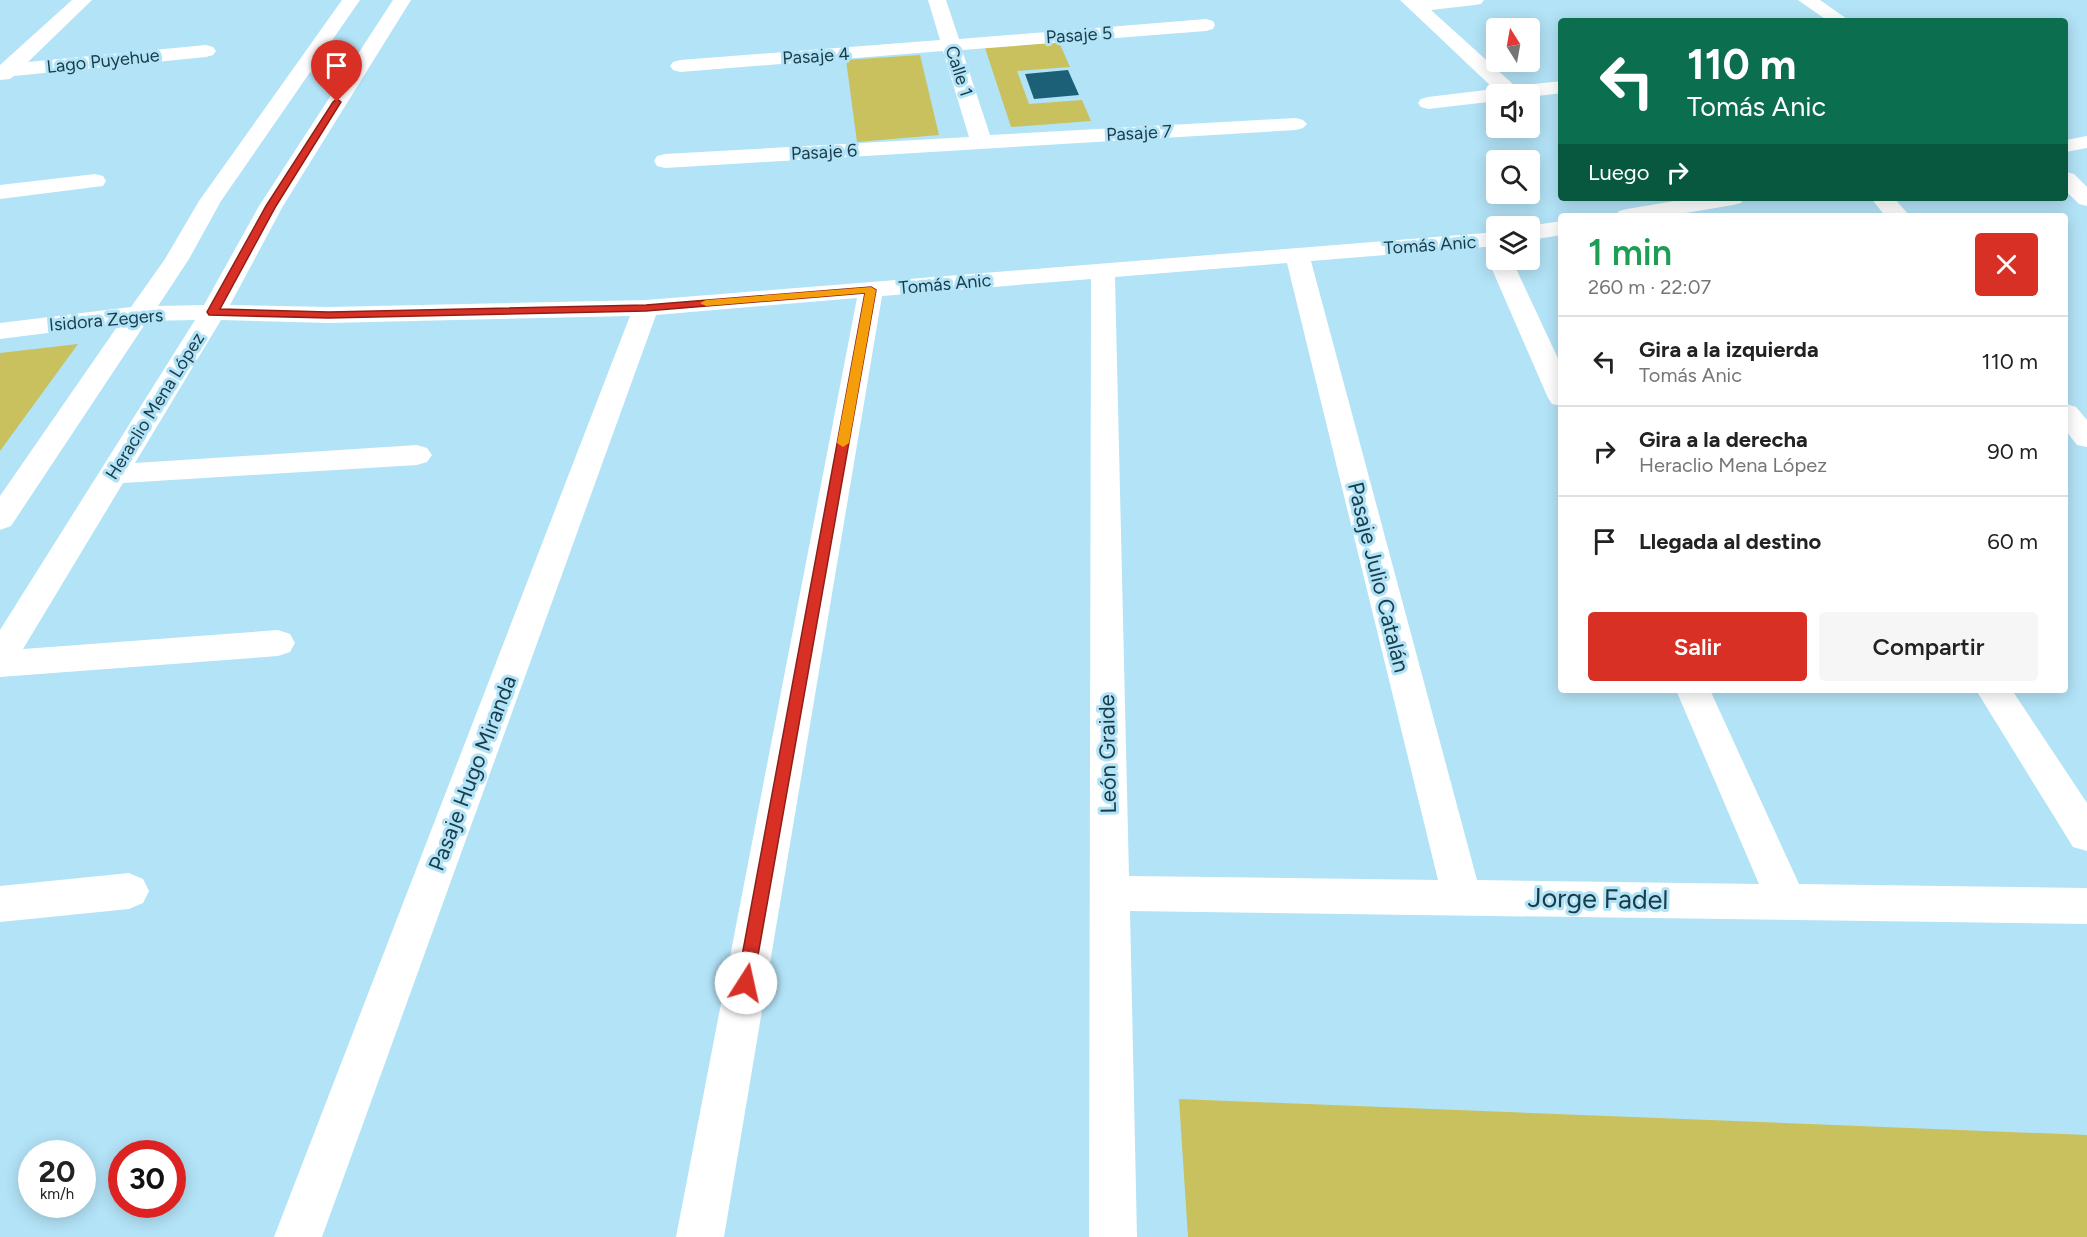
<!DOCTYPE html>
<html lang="es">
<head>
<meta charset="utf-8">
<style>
	body { margin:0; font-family:Figtree,sans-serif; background:#f6f6f6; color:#222; height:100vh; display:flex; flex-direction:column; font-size:22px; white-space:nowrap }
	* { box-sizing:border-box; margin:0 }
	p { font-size:20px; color:#767676 }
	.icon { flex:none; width:33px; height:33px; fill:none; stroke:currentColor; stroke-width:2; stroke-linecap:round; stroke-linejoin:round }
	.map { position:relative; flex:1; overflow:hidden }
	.details { position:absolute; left:1558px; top:213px; width:510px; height:480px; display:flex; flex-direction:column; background:#fff; border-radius:6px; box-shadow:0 3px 15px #0003 }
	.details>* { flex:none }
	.guide { position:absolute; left:1558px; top:18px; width:510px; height:183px; border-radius:6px; box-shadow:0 3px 15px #0003; background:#0b6e4f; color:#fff; overflow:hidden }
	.needle { width:39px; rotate:349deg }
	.controls { position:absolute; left:1486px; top:18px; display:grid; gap:12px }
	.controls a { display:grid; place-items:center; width:54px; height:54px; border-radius:6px; background:#fff; box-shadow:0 3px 15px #0003; font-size:30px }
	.speed { position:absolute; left:18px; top:1140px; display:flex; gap:12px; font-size:30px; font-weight:700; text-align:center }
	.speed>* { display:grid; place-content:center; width:78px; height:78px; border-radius:50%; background:#fff; box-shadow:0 3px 15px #0003; line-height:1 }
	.speed small { font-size:15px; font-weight:400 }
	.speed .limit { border:9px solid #d22; background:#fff; color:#111 }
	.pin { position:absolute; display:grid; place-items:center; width:51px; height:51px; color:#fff; margin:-62px -26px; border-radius:50% 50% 50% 0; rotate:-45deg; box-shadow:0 0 6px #0007 }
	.pin .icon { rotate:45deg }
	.me { position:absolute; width:66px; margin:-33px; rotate:10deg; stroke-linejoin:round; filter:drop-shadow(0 0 4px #0008) }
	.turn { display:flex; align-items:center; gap:21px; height:126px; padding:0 30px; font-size:27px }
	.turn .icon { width:78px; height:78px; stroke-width:2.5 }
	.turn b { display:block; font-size:42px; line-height:51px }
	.then { display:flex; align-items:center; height:57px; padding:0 30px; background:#0003; gap:12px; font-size:22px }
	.round { display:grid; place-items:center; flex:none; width:63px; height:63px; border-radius:6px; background:#f6f6f6 }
	.head { display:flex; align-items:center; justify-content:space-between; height:102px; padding:0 30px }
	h1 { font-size:36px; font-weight:600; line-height:45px; color:#1e9e55 }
	.button { display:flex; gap:12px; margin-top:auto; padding:12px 30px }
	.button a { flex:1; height:69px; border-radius:6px; background:#d93025; color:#fff; font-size:24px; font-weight:600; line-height:69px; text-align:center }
	.button a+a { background:#f6f6f6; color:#222 }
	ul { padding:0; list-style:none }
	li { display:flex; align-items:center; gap:18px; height:90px; padding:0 30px; border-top:2px solid #e0e0e0 }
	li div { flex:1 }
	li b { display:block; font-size:22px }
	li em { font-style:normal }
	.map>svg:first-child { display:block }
	.green { fill:#c8c15e }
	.building { fill:#1c6077 }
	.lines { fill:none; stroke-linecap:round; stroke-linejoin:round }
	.minor { fill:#fff; fill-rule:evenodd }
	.route { fill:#d93025; stroke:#8d1f18; stroke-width:1.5 }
	.slow { fill:#f59e0b }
	.labels { text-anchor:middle; stroke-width:6; stroke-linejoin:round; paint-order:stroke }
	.far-street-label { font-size:18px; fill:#183c49; stroke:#b3e3f7 }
	.street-label { font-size:22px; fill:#183c49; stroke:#b3e3f7 }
	.near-street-label { font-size:27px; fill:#183c49; stroke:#b3e3f7 }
</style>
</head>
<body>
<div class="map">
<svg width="2087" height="1237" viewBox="0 0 2087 1237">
	<rect width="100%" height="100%" fill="#b3e3f7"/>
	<!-- green -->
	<g class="green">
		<path d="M1059,42L1070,67L1017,71L1029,104L1082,100L1091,121L1011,127L985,48Z"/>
		<path d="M920,55L939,135L857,142L846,60Z"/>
		<path d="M78,344L0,451V353Z"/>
		<path d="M1179,1099L2087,1135V1237H1188Z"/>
	</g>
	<!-- building -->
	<path class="building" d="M1068,70L1079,95L1034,99L1025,74Z"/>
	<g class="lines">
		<!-- minor -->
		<g class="minor">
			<path d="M72,0H92L28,62L206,45L213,47L216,51L213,55L206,57L14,76L10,79L0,80V65Z"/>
			<path d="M342,0H360L221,201L189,259L158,306L204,305L259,206L393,0H411L283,206L230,305L329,307L646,300L1497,232V246L1311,261L1477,880L1759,884L1676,690H1710L1799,884L2087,888V924L1130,911L1137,1237H1089L1091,279L882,296L724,1237H676L857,298L656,315L322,1237H274L630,316L329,323L221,320L135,463L417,445L427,448L432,455L427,462L417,465L123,483L23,649L278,630L290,634L295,643L290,652L278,656L0,677V630L195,320L147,321L11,526L0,530V496L119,324L0,339V323L131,307L165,259L199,201ZM1287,263L1438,880L1129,876L1115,277Z"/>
			<path d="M928,0H946L959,39L1206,19L1213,21L1215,25L1213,29L1206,31L962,50L990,135L1296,118L1303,120L1307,124L1303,128L1296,130L665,168L657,166L654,161L657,156L665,154L969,137L943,51L680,72L673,70L670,66L673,62L680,60L940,40Z"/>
			<path d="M1400,0H1484L1481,4L1475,5L1431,10L1515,86L1562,81V93L1530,97V94H1497V101L1428,109L1421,107L1418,103L1421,99L1428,97L1494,89Z"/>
			<path d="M1798,0H1820L1850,21H1828Z"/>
			<path d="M2087,136V148L2066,152V140Z"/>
			<path d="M2066,172L2074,174L2087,187V206L2079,204L2066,191Z"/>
			<path d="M95,174L103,176L106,181L103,186L0,199V185Z"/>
			<path d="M1692,198H1744L1741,203L1733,205L1668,216H1615L1619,211L1627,209Z"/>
			<path d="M1871,198H1894L1910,216H1885Z"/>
			<path d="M1562,221V235L1530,240V226H1528Z"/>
			<path d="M1497,253V260H1512L1562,367V406L1552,404L1548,398L1488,260L1491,255Z"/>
			<path d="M2066,404L2076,407L2087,420V447L2077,445L2066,431Z"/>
			<path d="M1976,690H2012L2087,803V851L2073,847Z"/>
			<path d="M129,873L143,879L149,891L143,903L129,909L0,922V886Z"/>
		</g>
	</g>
	<!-- route -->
	<path class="route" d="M337,99L341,102L276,206L220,309L329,312L646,305L871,287L876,290L752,989L746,991L740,989L737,983L865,293L646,311L329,318L209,315L207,312L266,206L333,102Z"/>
	<!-- slow -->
	<path class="slow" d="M871,287L876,290L849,443L843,447L837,443L865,293L706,306L700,303L706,300Z"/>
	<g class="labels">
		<!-- far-street labels -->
		<g class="far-street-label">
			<text transform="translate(1079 35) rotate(-4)" y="6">Pasaje 5</text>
			<text transform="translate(816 56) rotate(-4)" y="6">Pasaje 4</text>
			<text transform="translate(103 61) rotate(-6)" y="6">Lago Puyehue</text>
			<text transform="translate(959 71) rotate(72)" y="6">Calle 1</text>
			<text transform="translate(1139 133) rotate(-3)" y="6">Pasaje 7</text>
			<text transform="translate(824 152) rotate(-3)" y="6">Pasaje 6</text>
			<text transform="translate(1430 245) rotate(-4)" y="6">Tomás Anic</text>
			<text transform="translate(945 284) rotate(-5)" y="6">Tomás Anic</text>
			<text transform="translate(106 320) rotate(-5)" y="6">Isidora Zegers</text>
			<text transform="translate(155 406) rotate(-58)" y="6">Heraclio Mena López</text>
		</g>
		<!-- street labels -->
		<g class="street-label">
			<text transform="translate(1379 577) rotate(76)" y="8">Pasaje Julio Catalán</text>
			<text transform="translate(1107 754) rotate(-91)" y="8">León Graide</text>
			<text transform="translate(472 773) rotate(-69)" y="8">Pasaje Hugo Miranda</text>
		</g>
		<!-- near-street labels -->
		<g class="near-street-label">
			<text transform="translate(1598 899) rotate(1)" y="9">Jorge Fadel</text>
		</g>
	</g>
</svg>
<div class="controls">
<a><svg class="needle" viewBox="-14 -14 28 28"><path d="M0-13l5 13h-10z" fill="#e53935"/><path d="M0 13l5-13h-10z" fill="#767676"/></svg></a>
<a><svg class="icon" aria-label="sound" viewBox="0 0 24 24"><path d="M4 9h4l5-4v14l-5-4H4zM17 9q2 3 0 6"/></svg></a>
<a><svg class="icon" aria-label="search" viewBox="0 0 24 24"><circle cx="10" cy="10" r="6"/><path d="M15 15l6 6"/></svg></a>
<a><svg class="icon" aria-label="layers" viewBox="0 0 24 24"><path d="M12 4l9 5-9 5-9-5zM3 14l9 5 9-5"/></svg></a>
</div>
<div class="speed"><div>20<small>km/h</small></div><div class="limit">30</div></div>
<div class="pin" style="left:337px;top:102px;background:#d93025"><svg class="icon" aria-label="arrive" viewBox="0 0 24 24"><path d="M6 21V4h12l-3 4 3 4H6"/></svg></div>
<svg class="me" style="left:746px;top:983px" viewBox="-20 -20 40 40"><circle r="19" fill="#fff"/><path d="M0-13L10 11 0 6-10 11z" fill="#d93025"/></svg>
<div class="guide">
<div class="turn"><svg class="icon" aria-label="left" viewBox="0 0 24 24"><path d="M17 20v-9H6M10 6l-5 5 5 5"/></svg><div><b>110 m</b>Tomás Anic</div></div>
<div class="then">Luego<svg class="icon" aria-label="right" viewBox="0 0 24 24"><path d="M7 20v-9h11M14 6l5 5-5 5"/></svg></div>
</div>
<section class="details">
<div class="head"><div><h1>1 min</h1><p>260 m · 22:07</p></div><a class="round" style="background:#d93025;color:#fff"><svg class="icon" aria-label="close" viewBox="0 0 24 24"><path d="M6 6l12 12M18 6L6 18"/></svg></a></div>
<ul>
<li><svg class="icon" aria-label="left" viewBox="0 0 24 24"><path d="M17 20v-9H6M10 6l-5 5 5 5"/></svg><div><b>Gira a la izquierda</b><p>Tomás Anic</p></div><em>110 m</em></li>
<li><svg class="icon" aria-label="right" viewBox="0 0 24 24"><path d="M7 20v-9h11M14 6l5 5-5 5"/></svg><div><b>Gira a la derecha</b><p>Heraclio Mena López</p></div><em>90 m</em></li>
<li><svg class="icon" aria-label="arrive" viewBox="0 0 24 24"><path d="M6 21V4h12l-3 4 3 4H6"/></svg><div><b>Llegada al destino</b></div><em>60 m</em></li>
</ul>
<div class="button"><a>Salir</a><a>Compartir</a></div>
</section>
</div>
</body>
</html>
